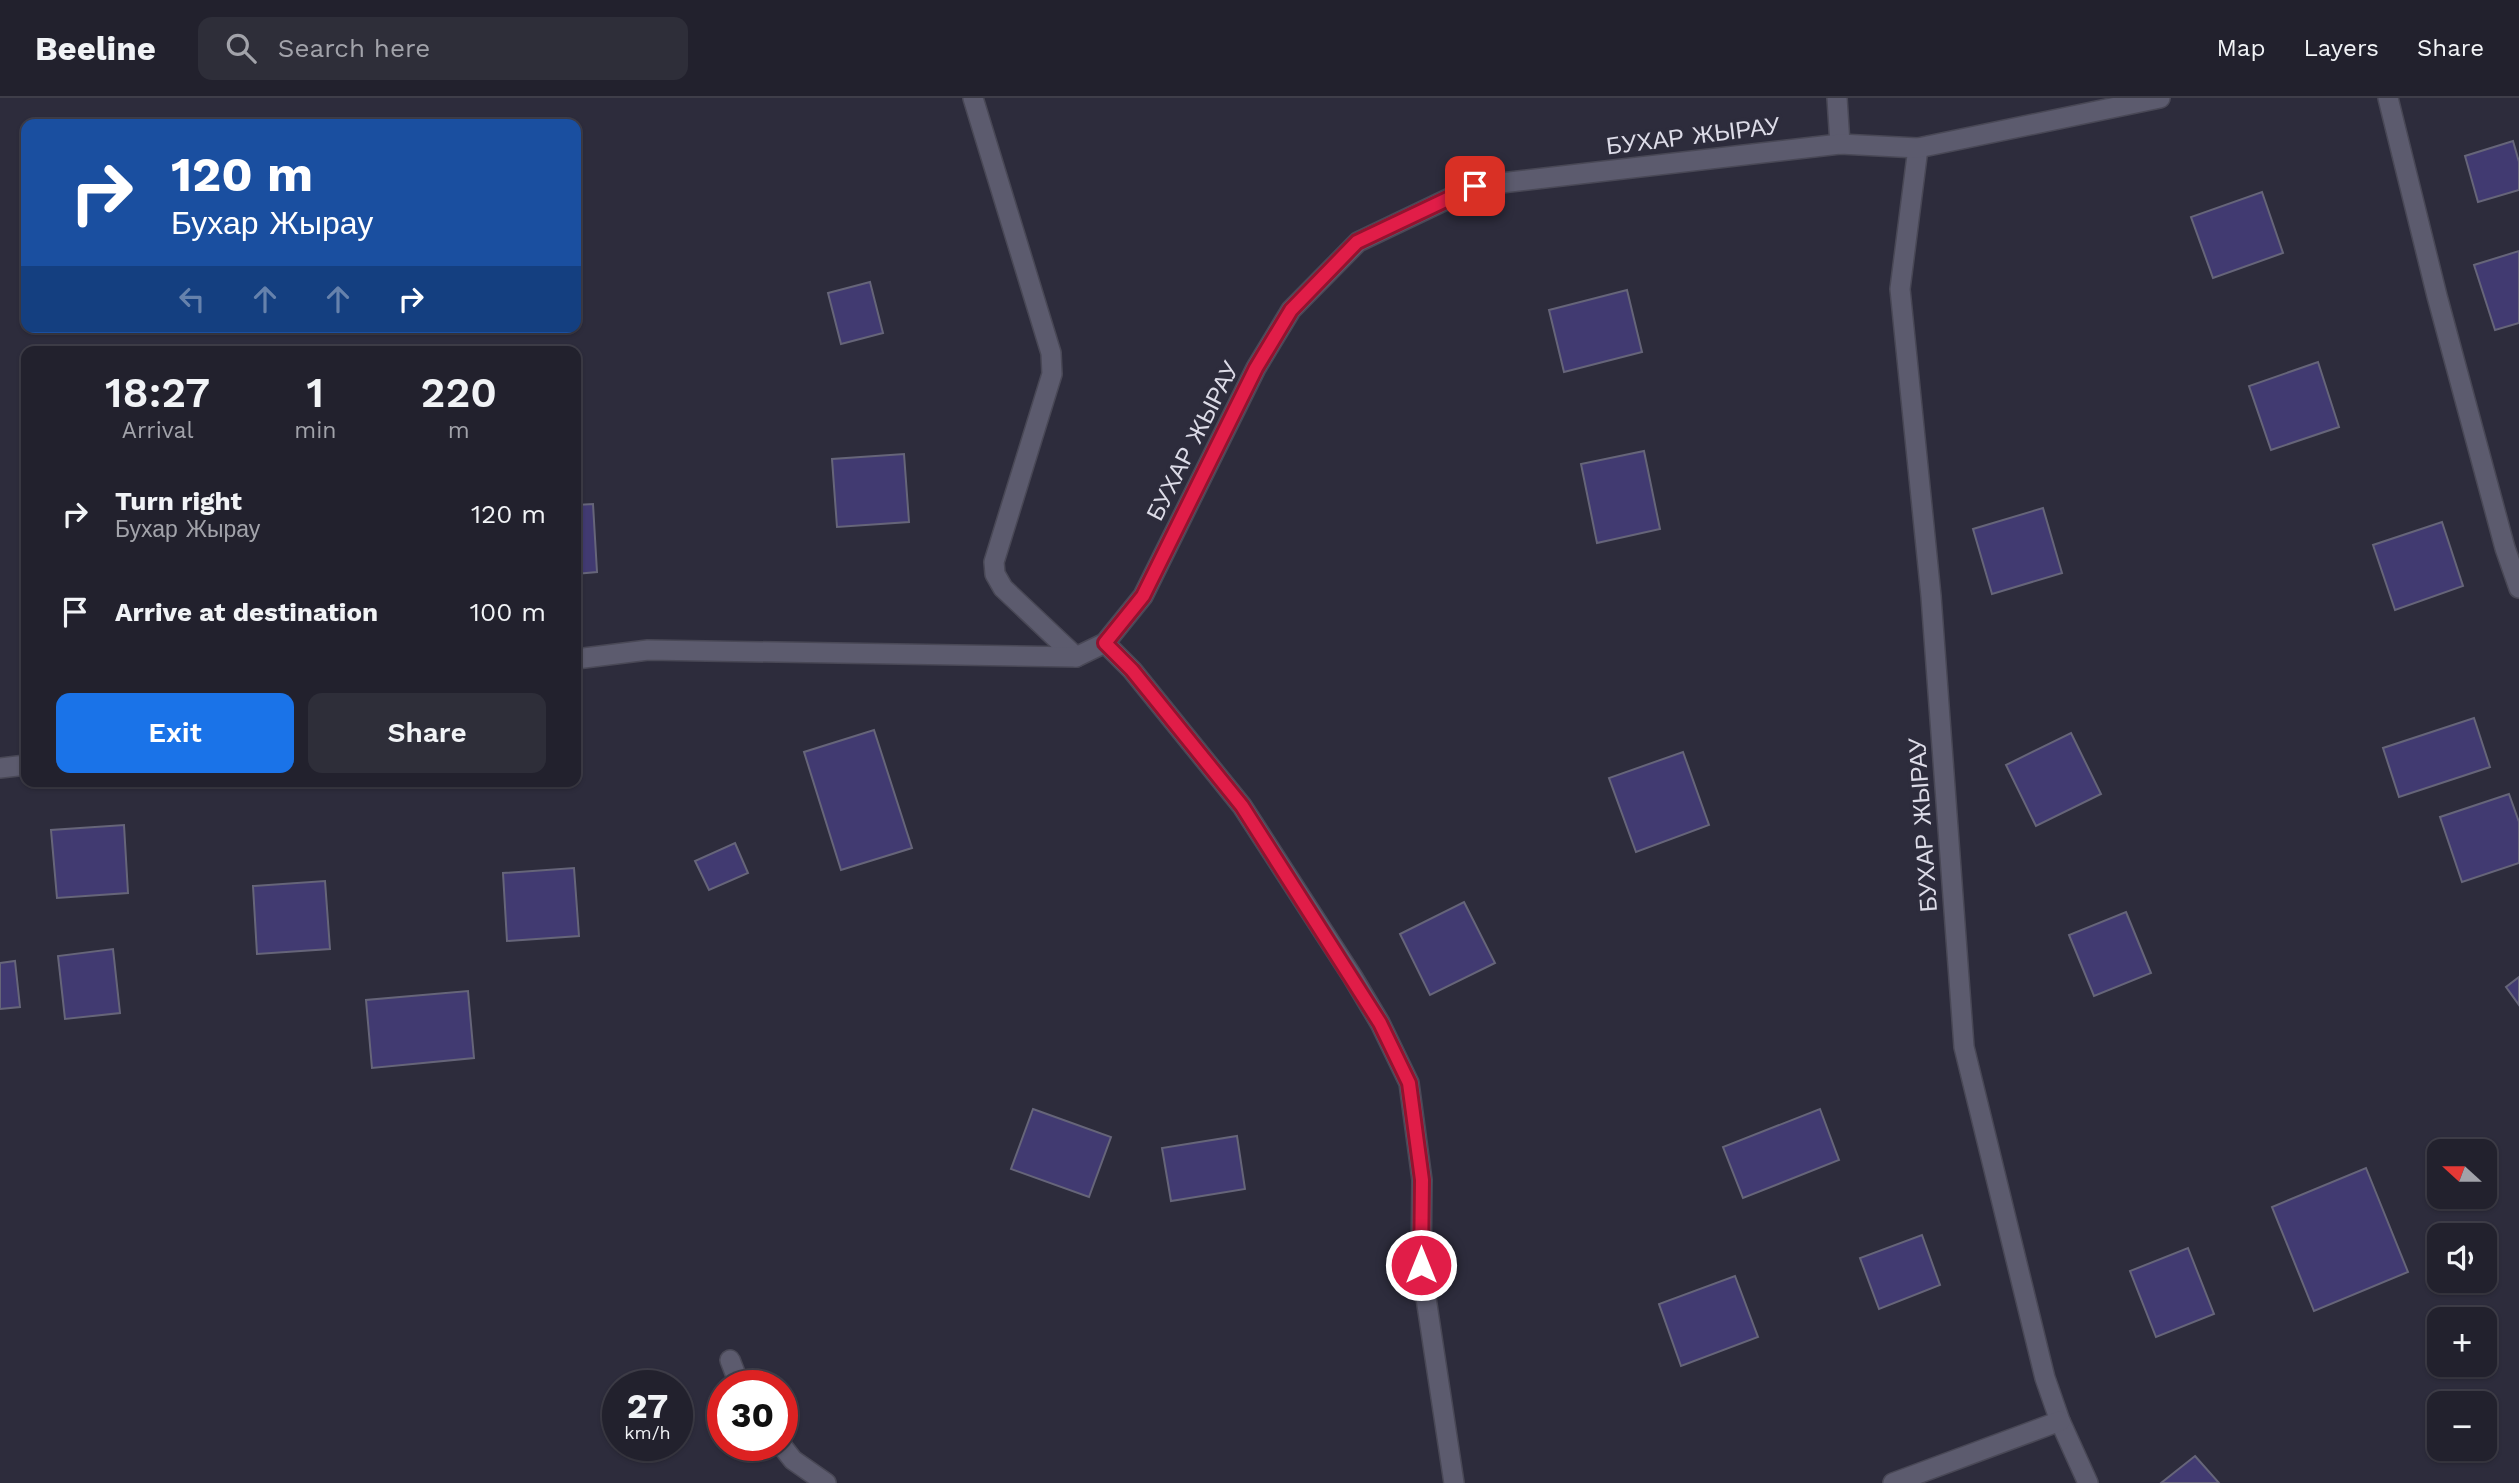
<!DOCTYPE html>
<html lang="en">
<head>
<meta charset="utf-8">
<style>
	body { margin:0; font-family:"Work Sans",sans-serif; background:#2e2e39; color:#f1f3f6; height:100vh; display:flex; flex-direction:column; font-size:26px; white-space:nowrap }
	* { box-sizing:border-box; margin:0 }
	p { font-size:23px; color:#a2a3aa }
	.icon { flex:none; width:38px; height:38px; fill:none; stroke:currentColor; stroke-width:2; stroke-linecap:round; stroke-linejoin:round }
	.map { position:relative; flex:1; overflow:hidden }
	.drawer { position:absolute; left:21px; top:248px; width:560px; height:441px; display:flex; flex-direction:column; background:#22212d; border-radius:14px; box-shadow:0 2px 5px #0004,0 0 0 2px #3f3e49 }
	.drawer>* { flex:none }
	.hud { position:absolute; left:21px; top:21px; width:560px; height:214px; border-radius:14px; box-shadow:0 2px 5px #0004,0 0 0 2px #3f3e49; background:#1a4fa0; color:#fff; overflow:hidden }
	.needle { width:46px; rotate:291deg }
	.tools { position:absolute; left:2427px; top:1041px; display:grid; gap:14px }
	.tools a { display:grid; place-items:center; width:70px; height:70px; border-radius:14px; background:#22212d; box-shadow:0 2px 5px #0004,0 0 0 2px #3f3e49; font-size:35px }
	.speed { position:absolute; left:602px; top:1272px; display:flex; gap:14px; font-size:35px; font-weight:700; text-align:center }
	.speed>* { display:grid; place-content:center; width:91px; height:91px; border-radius:50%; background:#22212d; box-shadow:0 2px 5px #0004,0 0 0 2px #3f3e49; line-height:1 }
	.speed small { font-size:18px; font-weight:400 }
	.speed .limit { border:10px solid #d22; background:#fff; color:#111 }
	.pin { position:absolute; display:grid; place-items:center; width:60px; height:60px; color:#fff; margin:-30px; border-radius:14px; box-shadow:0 4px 10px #0006 }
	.me { position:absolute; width:77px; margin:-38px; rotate:0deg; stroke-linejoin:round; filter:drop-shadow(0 0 5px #0008) }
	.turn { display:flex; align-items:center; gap:24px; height:147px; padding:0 35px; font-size:32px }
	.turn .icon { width:91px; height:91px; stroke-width:2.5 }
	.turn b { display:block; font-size:49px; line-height:60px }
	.lanes { display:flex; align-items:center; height:66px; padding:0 35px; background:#0003; justify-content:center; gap:35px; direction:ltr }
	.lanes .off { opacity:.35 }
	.eta { display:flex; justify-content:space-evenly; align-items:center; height:119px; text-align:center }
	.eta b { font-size:42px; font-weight:600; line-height:49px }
	.button { display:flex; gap:14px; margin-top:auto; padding:14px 35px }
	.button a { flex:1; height:80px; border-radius:14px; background:#1a73e8; color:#fff; font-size:28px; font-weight:600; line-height:80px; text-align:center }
	.button a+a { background:#2e2e39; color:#f1f3f6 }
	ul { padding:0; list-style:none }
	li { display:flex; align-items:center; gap:21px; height:98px; padding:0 35px }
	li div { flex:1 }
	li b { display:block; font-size:26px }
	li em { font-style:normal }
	header { display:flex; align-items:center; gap:42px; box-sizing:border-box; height:98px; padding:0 35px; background:#22212d; border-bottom:2px solid #3f3e49 }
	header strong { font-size:33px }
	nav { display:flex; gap:38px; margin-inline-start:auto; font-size:24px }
	.search { width:490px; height:63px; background:#2e2e39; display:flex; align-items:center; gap:18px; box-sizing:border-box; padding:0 24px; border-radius:14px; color:#a2a3aa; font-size:26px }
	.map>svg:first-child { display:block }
	.building { fill:#413a71; stroke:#666579; stroke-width:2 }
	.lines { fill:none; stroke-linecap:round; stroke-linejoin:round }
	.minor-casing { stroke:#494856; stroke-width:22 }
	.minor { stroke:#5c5b6e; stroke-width:19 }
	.route-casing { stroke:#92132f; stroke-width:18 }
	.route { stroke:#e11d48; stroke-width:12 }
	.labels { text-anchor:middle; stroke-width:7; stroke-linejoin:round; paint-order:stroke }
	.street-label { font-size:24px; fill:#dcdbe7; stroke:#2d2c3c }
</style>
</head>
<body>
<header>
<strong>Beeline</strong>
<div class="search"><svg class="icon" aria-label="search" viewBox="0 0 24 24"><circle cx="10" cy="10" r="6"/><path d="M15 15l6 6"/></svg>Search here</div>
<nav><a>Map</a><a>Layers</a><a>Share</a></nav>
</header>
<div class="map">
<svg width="2519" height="1385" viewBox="0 0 2519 1385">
	<rect width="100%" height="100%" fill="#2d2c3c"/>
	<!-- building -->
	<g class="building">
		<path d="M2513,43L2519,64V92L2478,104L2465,58Z"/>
		<path d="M2262,94L2283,155L2213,180L2191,119Z"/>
		<path d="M2519,153V225L2495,232L2474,167Z"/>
		<path d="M870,184L883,235L841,246L828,195Z"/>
		<path d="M1627,192L1642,254L1564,274L1549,212Z"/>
		<path d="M2318,264L2339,329L2271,352L2249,288Z"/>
		<path d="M1644,353L1660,431L1597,445L1581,366Z"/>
		<path d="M904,356L909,424L837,429L832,361Z"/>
		<path d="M593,406L597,474L576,476V407Z"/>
		<path d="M2043,410L2062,475L1992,496L1973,431Z"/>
		<path d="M2442,424L2463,488L2395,512L2373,447Z"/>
		<path d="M2474,620L2490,669L2399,699L2383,650Z"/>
		<path d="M874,632L912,750L841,772L804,654Z"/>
		<path d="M2071,635L2101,696L2036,728L2006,667Z"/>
		<path d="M1683,654L1709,727L1636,754L1609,680Z"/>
		<path d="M2509,696L2519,724V765L2462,784L2440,719Z"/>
		<path d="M124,727L128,795L57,800L51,732Z"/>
		<path d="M735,745L748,775L709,792L695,763Z"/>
		<path d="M574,770L579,838L507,843L503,775Z"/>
		<path d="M325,783L330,851L257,856L253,788Z"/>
		<path d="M1464,804L1495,865L1430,897L1400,836Z"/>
		<path d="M2126,814L2151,875L2094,898L2069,837Z"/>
		<path d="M113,851L120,915L65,921L58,858Z"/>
		<path d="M15,863L20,909L0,911V865Z"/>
		<path d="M2519,879V907L2506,889Z"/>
		<path d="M468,893L474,960L372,970L366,902Z"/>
		<path d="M1033,1011L1111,1039L1089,1099L1011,1071Z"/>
		<path d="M1820,1011L1839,1062L1743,1100L1723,1049Z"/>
		<path d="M1237,1038L1245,1091L1171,1103L1162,1050Z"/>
		<path d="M2366,1070L2408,1174L2314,1213L2272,1109Z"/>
		<path d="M1922,1137L1940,1187L1879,1211L1860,1160Z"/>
		<path d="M2188,1150L2214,1216L2156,1239L2130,1173Z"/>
		<path d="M1735,1178L1758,1239L1681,1268L1659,1206Z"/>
		<path d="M2195,1358L2219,1385H2161Z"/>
	</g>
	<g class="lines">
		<!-- minor casing -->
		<g class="minor-casing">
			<g id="minor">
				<path d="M973,0L1051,255L1052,276L994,464L995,476L1003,490L1076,559"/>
				<path d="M1837,0L1840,46"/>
				<path d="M2388,0L2437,198L2505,450L2519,490"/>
				<path d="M1918,50L1900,191L1931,498L1964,949L2045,1280L2060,1323L2088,1385"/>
				<path d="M1105,545L1132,572L1242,708L1352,878L1380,925L1409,985L1422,1082L1421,1167L1454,1385"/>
				<path d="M576,561L648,552L1076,559L1105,545L1143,498L1256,270L1291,212L1358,144L1475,88L1840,46L1918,50L2160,0"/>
				<path d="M0,670L26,667"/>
				<path d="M730,1262L740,1288"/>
				<path d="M782,1348L793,1362L826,1385"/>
				<path d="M1893,1385L2060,1323"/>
			</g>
		</g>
		<!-- minor -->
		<use href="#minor" class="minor"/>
	</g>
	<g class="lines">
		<!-- route casing -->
		<g class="route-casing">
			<path id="route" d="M1421,1167L1422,1082L1409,985L1380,925L1242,708L1132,572L1105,545L1143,498L1256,270L1291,212L1357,144L1475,88"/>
		</g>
		<!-- route -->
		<use href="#route" class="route"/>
	</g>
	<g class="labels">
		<!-- street labels -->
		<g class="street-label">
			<text transform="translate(1693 38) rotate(-7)" y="8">БУХАР ЖЫРАУ</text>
			<text transform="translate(1193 343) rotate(-63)" y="8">БУХАР ЖЫРАУ</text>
			<text transform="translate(1923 727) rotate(-94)" y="8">БУХАР ЖЫРАУ</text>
		</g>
	</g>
</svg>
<div class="tools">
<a><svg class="needle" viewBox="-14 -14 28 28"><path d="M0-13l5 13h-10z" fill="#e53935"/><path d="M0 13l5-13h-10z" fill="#a2a3aa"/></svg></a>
<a><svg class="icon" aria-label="sound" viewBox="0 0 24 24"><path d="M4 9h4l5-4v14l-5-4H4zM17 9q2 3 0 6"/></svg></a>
<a>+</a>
<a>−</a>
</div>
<div class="speed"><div>27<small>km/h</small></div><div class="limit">30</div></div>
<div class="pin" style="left:1475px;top:88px;background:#d93025"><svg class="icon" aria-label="arrive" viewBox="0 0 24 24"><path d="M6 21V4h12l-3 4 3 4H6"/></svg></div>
<svg class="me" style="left:1421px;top:1167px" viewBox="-20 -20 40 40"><circle r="17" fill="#e11d48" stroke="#fff" stroke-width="3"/><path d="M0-11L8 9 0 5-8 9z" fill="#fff"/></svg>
<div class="hud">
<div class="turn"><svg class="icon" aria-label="right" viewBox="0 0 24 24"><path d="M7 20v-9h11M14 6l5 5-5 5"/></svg><div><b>120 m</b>Бухар Жырау</div></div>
<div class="lanes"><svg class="icon off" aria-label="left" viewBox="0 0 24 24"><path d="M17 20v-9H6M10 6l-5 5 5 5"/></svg><svg class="icon off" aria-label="ahead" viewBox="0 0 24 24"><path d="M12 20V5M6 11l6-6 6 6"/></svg><svg class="icon off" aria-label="ahead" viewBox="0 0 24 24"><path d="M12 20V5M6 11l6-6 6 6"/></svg><svg class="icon" aria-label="right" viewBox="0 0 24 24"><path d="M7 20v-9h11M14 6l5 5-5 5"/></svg></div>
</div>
<section class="drawer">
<div class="eta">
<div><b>18:27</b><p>Arrival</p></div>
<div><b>1</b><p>min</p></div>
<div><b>220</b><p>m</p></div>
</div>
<ul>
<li><svg class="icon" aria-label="right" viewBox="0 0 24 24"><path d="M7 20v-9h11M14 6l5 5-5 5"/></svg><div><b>Turn right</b><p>Бухар Жырау</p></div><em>120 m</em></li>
<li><svg class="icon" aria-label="arrive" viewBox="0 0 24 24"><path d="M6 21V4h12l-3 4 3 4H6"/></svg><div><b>Arrive at destination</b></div><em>100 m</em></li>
</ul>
<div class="button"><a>Exit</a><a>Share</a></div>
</section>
</div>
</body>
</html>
